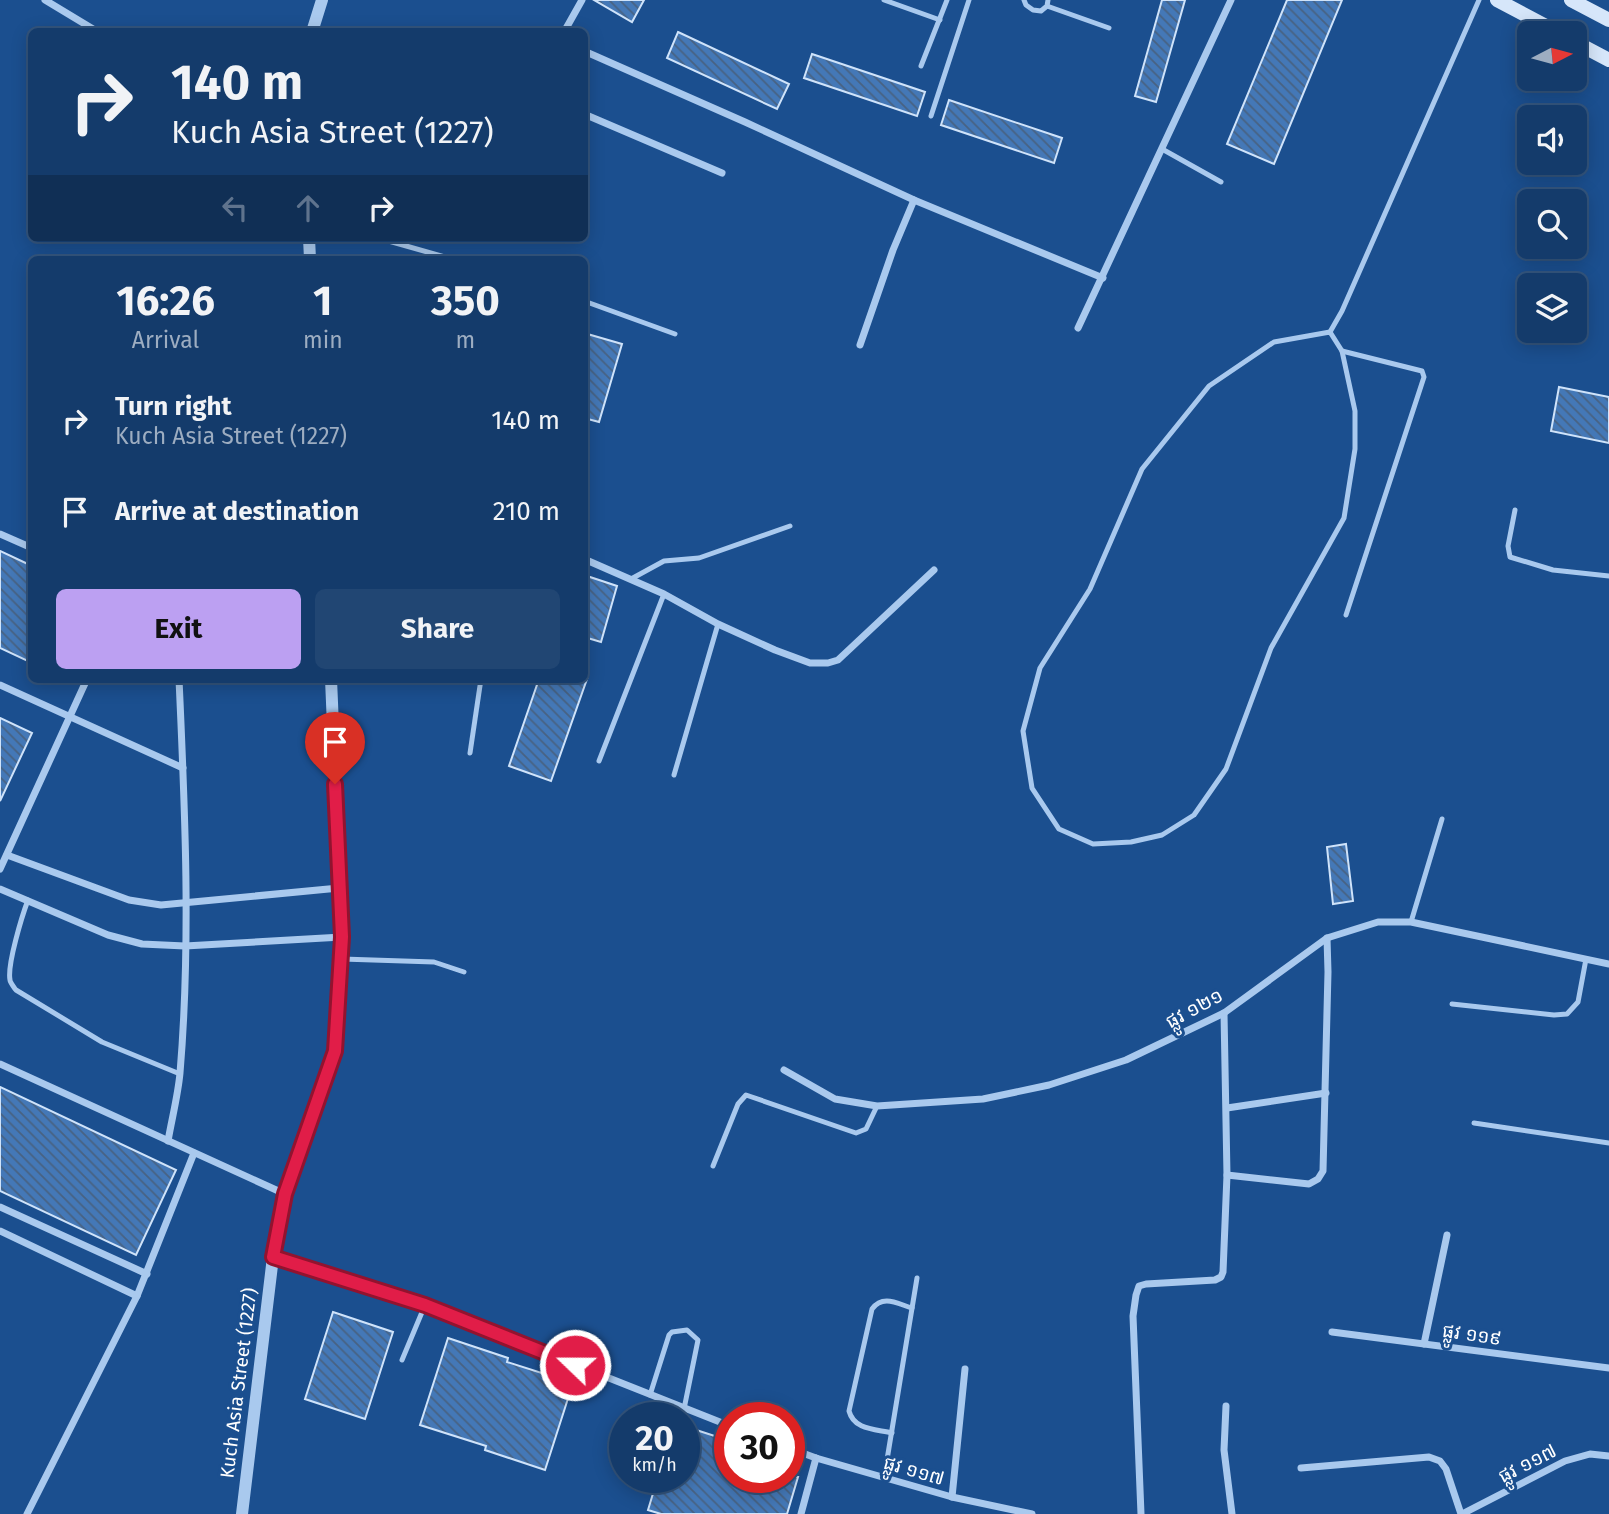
<!DOCTYPE html>
<html lang="en">
<head>
<meta charset="utf-8">
<style>
	body { margin:0; font-family:"Fira Sans","Noto Sans Khmer",sans-serif; background:#214673; color:#f1f3f6; height:100vh; display:flex; flex-direction:column; font-size:26px; white-space:nowrap }
	* { box-sizing:border-box; margin:0 }
	p { font-size:23px; color:#9dadc1 }
	.icon { flex:none; width:38px; height:38px; fill:none; stroke:currentColor; stroke-width:2; stroke-linecap:round; stroke-linejoin:round }
	.map { position:relative; flex:1; overflow:hidden }
	.side { position:absolute; left:28px; top:256px; width:560px; height:427px; display:flex; flex-direction:column; background:#143b6b; border-radius:10px; box-shadow:0 4px 18px #0003,0 0 0 2px #33557e }
	.side>* { flex:none }
	.banner { position:absolute; left:28px; top:28px; width:560px; height:214px; border-radius:10px; box-shadow:0 4px 18px #0003,0 0 0 2px #33557e; background:#143b6b; color:#f1f3f6; overflow:hidden }
	.needle { width:46px; rotate:84deg }
	.buttons { position:absolute; left:1517px; top:21px; display:grid; gap:14px }
	.buttons a { display:grid; place-items:center; width:70px; height:70px; border-radius:10px; background:#143b6b; box-shadow:0 4px 18px #0003,0 0 0 2px #33557e; font-size:35px }
	.speed { position:absolute; left:609px; top:1402px; display:flex; gap:14px; font-size:35px; font-weight:700; text-align:center }
	.speed>* { display:grid; place-content:center; width:91px; height:91px; border-radius:50%; background:#143b6b; box-shadow:0 4px 18px #0003,0 0 0 2px #33557e; line-height:1 }
	.speed small { font-size:18px; font-weight:400 }
	.speed .limit { border:10px solid #d22; background:#fff; color:#111 }
	.pin { position:absolute; display:grid; place-items:center; width:60px; height:60px; color:#fff; margin:-72px -30px; border-radius:50% 50% 50% 0; rotate:-45deg; box-shadow:0 0 7px #0007 }
	.pin .icon { rotate:45deg }
	.me { position:absolute; width:77px; margin:-38px; rotate:292deg; stroke-linejoin:round; filter:drop-shadow(0 0 5px #0008) }
	.turn { display:flex; align-items:center; gap:24px; height:147px; padding:0 28px; font-size:32px }
	.turn .icon { width:91px; height:91px; stroke-width:2.5 }
	.turn b { display:block; font-size:49px; line-height:60px }
	.lanes { display:flex; align-items:center; height:66px; padding:0 28px; background:#0003; justify-content:center; gap:35px; direction:ltr }
	.lanes .off { opacity:.35 }
	.eta { display:flex; justify-content:space-evenly; align-items:center; height:119px; text-align:center }
	.eta b { font-size:42px; font-weight:700; line-height:49px }
	.cta { display:flex; gap:14px; margin-top:auto; padding:14px 28px }
	.cta a { flex:1; height:80px; border-radius:10px; background:#bca0f2; color:#111; font-size:28px; font-weight:700; line-height:80px; text-align:center }
	.cta a+a { background:#214673; color:#f1f3f6 }
	ul { padding:0; list-style:none }
	li { display:flex; align-items:center; gap:21px; height:91px; padding:0 28px }
	li div { flex:1 }
	li b { display:block; font-size:26px }
	li em { font-style:normal }
	.map>svg:first-child { display:block }
	.building { fill:url(#building-back-hatch); stroke:#cfe3fa; stroke-width:2 }
	.lines { fill:none; stroke-linecap:round; stroke-linejoin:round }
	.service { stroke:#a9c9ee; stroke-width:5 }
	.minor { stroke:#a9c9ee; stroke-width:7 }
	.tertiary { stroke:#a9c9ee; stroke-width:12 }
	.secondary { stroke:#d6e6fa; stroke-width:14 }
	.route-casing { stroke:#92132f; stroke-width:18 }
	.route { stroke:#e11d48; stroke-width:12 }
	.labels { text-anchor:middle; stroke-width:6; stroke-linejoin:round; paint-order:stroke }
	.street-label { font-size:19px; fill:#fff; stroke:#1b4f8f }
</style>
</head>
<body>
<div class="map">
<svg width="1609" height="1514" viewBox="0 0 1609 1514">
	<defs>
		<pattern id="building-back-hatch" width="6" height="6" patternUnits="userSpaceOnUse" patternTransform="scale(1.75)"><rect width="6" height="6" fill="#4478b7"/><path d="M-1 5l2 2M0 0l6 6M5-1l2 2" fill="none" stroke="#486282"/></pattern>
	</defs>
	<rect width="100%" height="100%" fill="#1b4f8f"/>
	<!-- building -->
	<g class="building">
		<path d="M594,0H644L632,22Z"/>
		<path d="M1162,0H1185L1156,102L1135,96Z"/>
		<path d="M1287,0H1342L1274,164L1227,144Z"/>
		<path d="M678,32L789,84L777,109L667,58Z"/>
		<path d="M812,54L925,92L917,116L804,78Z"/>
		<path d="M949,100L1062,138L1054,163L941,125Z"/>
		<path d="M584,333L622,344L599,422L584,418Z"/>
		<path d="M1559,387L1609,397V443L1551,431Z"/>
		<path d="M0,551L32,566V663L0,648Z"/>
		<path d="M584,575L617,586L601,642L584,637Z"/>
		<path d="M539,679H587L551,781L509,766Z"/>
		<path d="M0,718L32,733L0,801Z"/>
		<path d="M1346,844L1353,901L1333,904L1327,847Z"/>
		<path d="M0,1087L176,1170L136,1255L0,1191Z"/>
		<path d="M333,1312L393,1332L365,1419L305,1399Z"/>
		<path d="M448,1338L508,1358L507,1362L573,1383L545,1470L485,1450L486,1446L420,1425Z"/>
		<path d="M684,1426L730,1441V1462L725,1477H798L787,1514H661L648,1510L658,1477H684Z"/>
	</g>
	<g class="lines">
		<!-- service -->
		<g class="service">
			<path d="M884,0L940,20"/>
			<path d="M1024,0L1026,5L1033,10L1041,11L1047,6L1048,0"/>
			<path d="M1047,6L1109,28"/>
			<path d="M921,66L947,0"/>
			<path d="M931,116L969,0"/>
			<path d="M1162,149L1221,182"/>
			<path d="M378,238L452,259"/>
			<path d="M584,301L675,334"/>
			<path d="M1330,332L1342,351L1355,411V449L1344,518L1271,648L1226,769L1194,815L1162,835L1131,842L1093,844L1059,829L1032,788L1023,731L1040,668L1090,589L1142,469L1209,386L1274,342Z"/>
			<path d="M1330,332L1342,311L1479,0"/>
			<path d="M1342,351L1422,371L1424,377L1346,615"/>
			<path d="M1515,510L1508,546L1510,557L1553,570L1609,576"/>
			<path d="M631,579L664,561L699,558L790,526"/>
			<path d="M470,753L481,679"/>
			<path d="M599,761L664,594"/>
			<path d="M674,775L718,624"/>
			<path d="M28,900C22,916 7,965 10,980C10,982 15,989 16,990L102,1042L180,1074"/>
			<path d="M1411,922L1442,819"/>
			<path d="M342,959L434,962L464,972"/>
			<path d="M1452,1004L1554,1015L1567,1014L1578,1002L1586,959"/>
			<path d="M1474,1123L1609,1143"/>
			<path d="M713,1166L738,1104L746,1095L856,1133L866,1129L877,1106"/>
			<path d="M402,1360L425,1305"/>
			<path d="M650,1395L669,1335L672,1332L687,1330L698,1340L684,1409"/>
			<path d="M892,1433C875,1429 854,1430 849,1411L872,1309C883,1294 898,1304 912,1308"/>
			<path d="M884,1478L917,1278"/>
		</g>
		<!-- minor -->
		<g class="minor">
			<path d="M45,0L98,32"/>
			<path d="M564,32L582,0"/>
			<path d="M584,51L745,122L914,200L1103,278"/>
			<path d="M584,114L722,173"/>
			<path d="M1078,328L1231,0"/>
			<path d="M860,345L893,250L914,200"/>
			<path d="M0,534L32,548"/>
			<path d="M584,559L664,594L718,624L775,650L810,663H828L838,660L934,570"/>
			<path d="M0,685L183,768"/>
			<path d="M7,855L129,900L161,905L339,888"/>
			<path d="M0,869L87,679"/>
			<path d="M0,889L108,935L142,944L185,946L342,937"/>
			<path d="M0,1064L285,1194"/>
			<path d="M784,1070L835,1099L877,1106L983,1099L1049,1085L1126,1060L1224,1013L1327,938L1378,922H1411L1609,964"/>
			<path d="M1227,1108L1326,1093"/>
			<path d="M168,1141C172,1118 178,1095 180,1073C191,942 185,810 179,679"/>
			<path d="M1227,1175L1309,1184L1318,1179L1323,1171L1328,972L1327,938"/>
			<path d="M0,1207L147,1274"/>
			<path d="M0,1231L137,1296"/>
			<path d="M273,1257L425,1305L730,1426"/>
			<path d="M1332,1332L1609,1368"/>
			<path d="M1424,1344L1447,1235"/>
			<path d="M1226,1406L1224,1450L1232,1514"/>
			<path d="M789,1448L816,1458L952,1497L1032,1514"/>
			<path d="M1301,1468L1429,1457L1440,1461L1446,1469L1461,1514"/>
			<path d="M952,1497L965,1369"/>
			<path d="M27,1514L137,1296L194,1153"/>
			<path d="M801,1514L816,1458"/>
			<path d="M1141,1514L1133,1316L1136,1295L1139,1286L1146,1284L1215,1280L1221,1277L1223,1272L1227,1175L1224,1013"/>
			<path d="M1462,1514L1565,1461L1590,1454L1609,1456"/>
		</g>
		<!-- tertiary -->
		<g class="tertiary">
			<path d="M312,32L322,0"/>
			<path d="M309,238L310,259"/>
			<path d="M242,1514L273,1257L285,1194L335,1051L342,937L331,679"/>
		</g>
		<!-- secondary -->
		<g class="secondary">
			<path d="M1497,0L1559,33"/>
			<path d="M1571,0L1609,20"/>
			<path d="M1575,42L1609,60"/>
		</g>
	</g>
	<g class="lines">
		<!-- route casing -->
		<g class="route-casing">
			<path id="route" d="M335,784L342,937L335,1051L285,1194L273,1257L425,1305L575,1365"/>
		</g>
		<!-- route -->
		<use href="#route" class="route"/>
	</g>
	<g class="labels">
		<!-- street labels -->
		<g class="street-label">
			<text transform="translate(1194 1008) rotate(-28)" y="7">ផ្លូវ ១២១</text>
			<text transform="translate(1472 1334) rotate(8)" y="7">ផ្លូវ ១១៩</text>
			<text transform="translate(238 1383) rotate(-83)" y="7">Kuch Asia Street (1227)</text>
			<text transform="translate(1527 1463) rotate(-27)" y="7">ផ្លូវ ១១៧</text>
			<text transform="translate(914 1470) rotate(16)" y="7">ផ្លូវ ១១៧</text>
		</g>
	</g>
</svg>
<div class="buttons">
<a><svg class="needle" viewBox="-14 -14 28 28"><path d="M0-13l5 13h-10z" fill="#e53935"/><path d="M0 13l5-13h-10z" fill="#9dadc1"/></svg></a>
<a><svg class="icon" aria-label="sound" viewBox="0 0 24 24"><path d="M4 9h4l5-4v14l-5-4H4zM17 9q2 3 0 6"/></svg></a>
<a><svg class="icon" aria-label="search" viewBox="0 0 24 24"><circle cx="10" cy="10" r="6"/><path d="M15 15l6 6"/></svg></a>
<a><svg class="icon" aria-label="layers" viewBox="0 0 24 24"><path d="M12 4l9 5-9 5-9-5zM3 14l9 5 9-5"/></svg></a>
</div>
<div class="speed"><div>20<small>km/h</small></div><div class="limit">30</div></div>
<div class="pin" style="left:335px;top:784px;background:#d93025"><svg class="icon" aria-label="arrive" viewBox="0 0 24 24"><path d="M6 21V4h12l-3 4 3 4H6"/></svg></div>
<svg class="me" style="left:575px;top:1365px" viewBox="-20 -20 40 40"><circle r="17" fill="#e11d48" stroke="#fff" stroke-width="3"/><path d="M0-11L8 9 0 5-8 9z" fill="#fff"/></svg>
<div class="banner">
<div class="turn"><svg class="icon" aria-label="right" viewBox="0 0 24 24"><path d="M7 20v-9h11M14 6l5 5-5 5"/></svg><div><b>140 m</b>Kuch Asia Street (1227)</div></div>
<div class="lanes"><svg class="icon off" aria-label="left" viewBox="0 0 24 24"><path d="M17 20v-9H6M10 6l-5 5 5 5"/></svg><svg class="icon off" aria-label="ahead" viewBox="0 0 24 24"><path d="M12 20V5M6 11l6-6 6 6"/></svg><svg class="icon" aria-label="right" viewBox="0 0 24 24"><path d="M7 20v-9h11M14 6l5 5-5 5"/></svg></div>
</div>
<section class="side">
<div class="eta">
<div><b>16:26</b><p>Arrival</p></div>
<div><b>1</b><p>min</p></div>
<div><b>350</b><p>m</p></div>
</div>
<ul>
<li><svg class="icon" aria-label="right" viewBox="0 0 24 24"><path d="M7 20v-9h11M14 6l5 5-5 5"/></svg><div><b>Turn right</b><p>Kuch Asia Street (1227)</p></div><em>140 m</em></li>
<li><svg class="icon" aria-label="arrive" viewBox="0 0 24 24"><path d="M6 21V4h12l-3 4 3 4H6"/></svg><div><b>Arrive at destination</b></div><em>210 m</em></li>
</ul>
<div class="cta"><a>Exit</a><a>Share</a></div>
</section>
</div>
</body>
</html>
